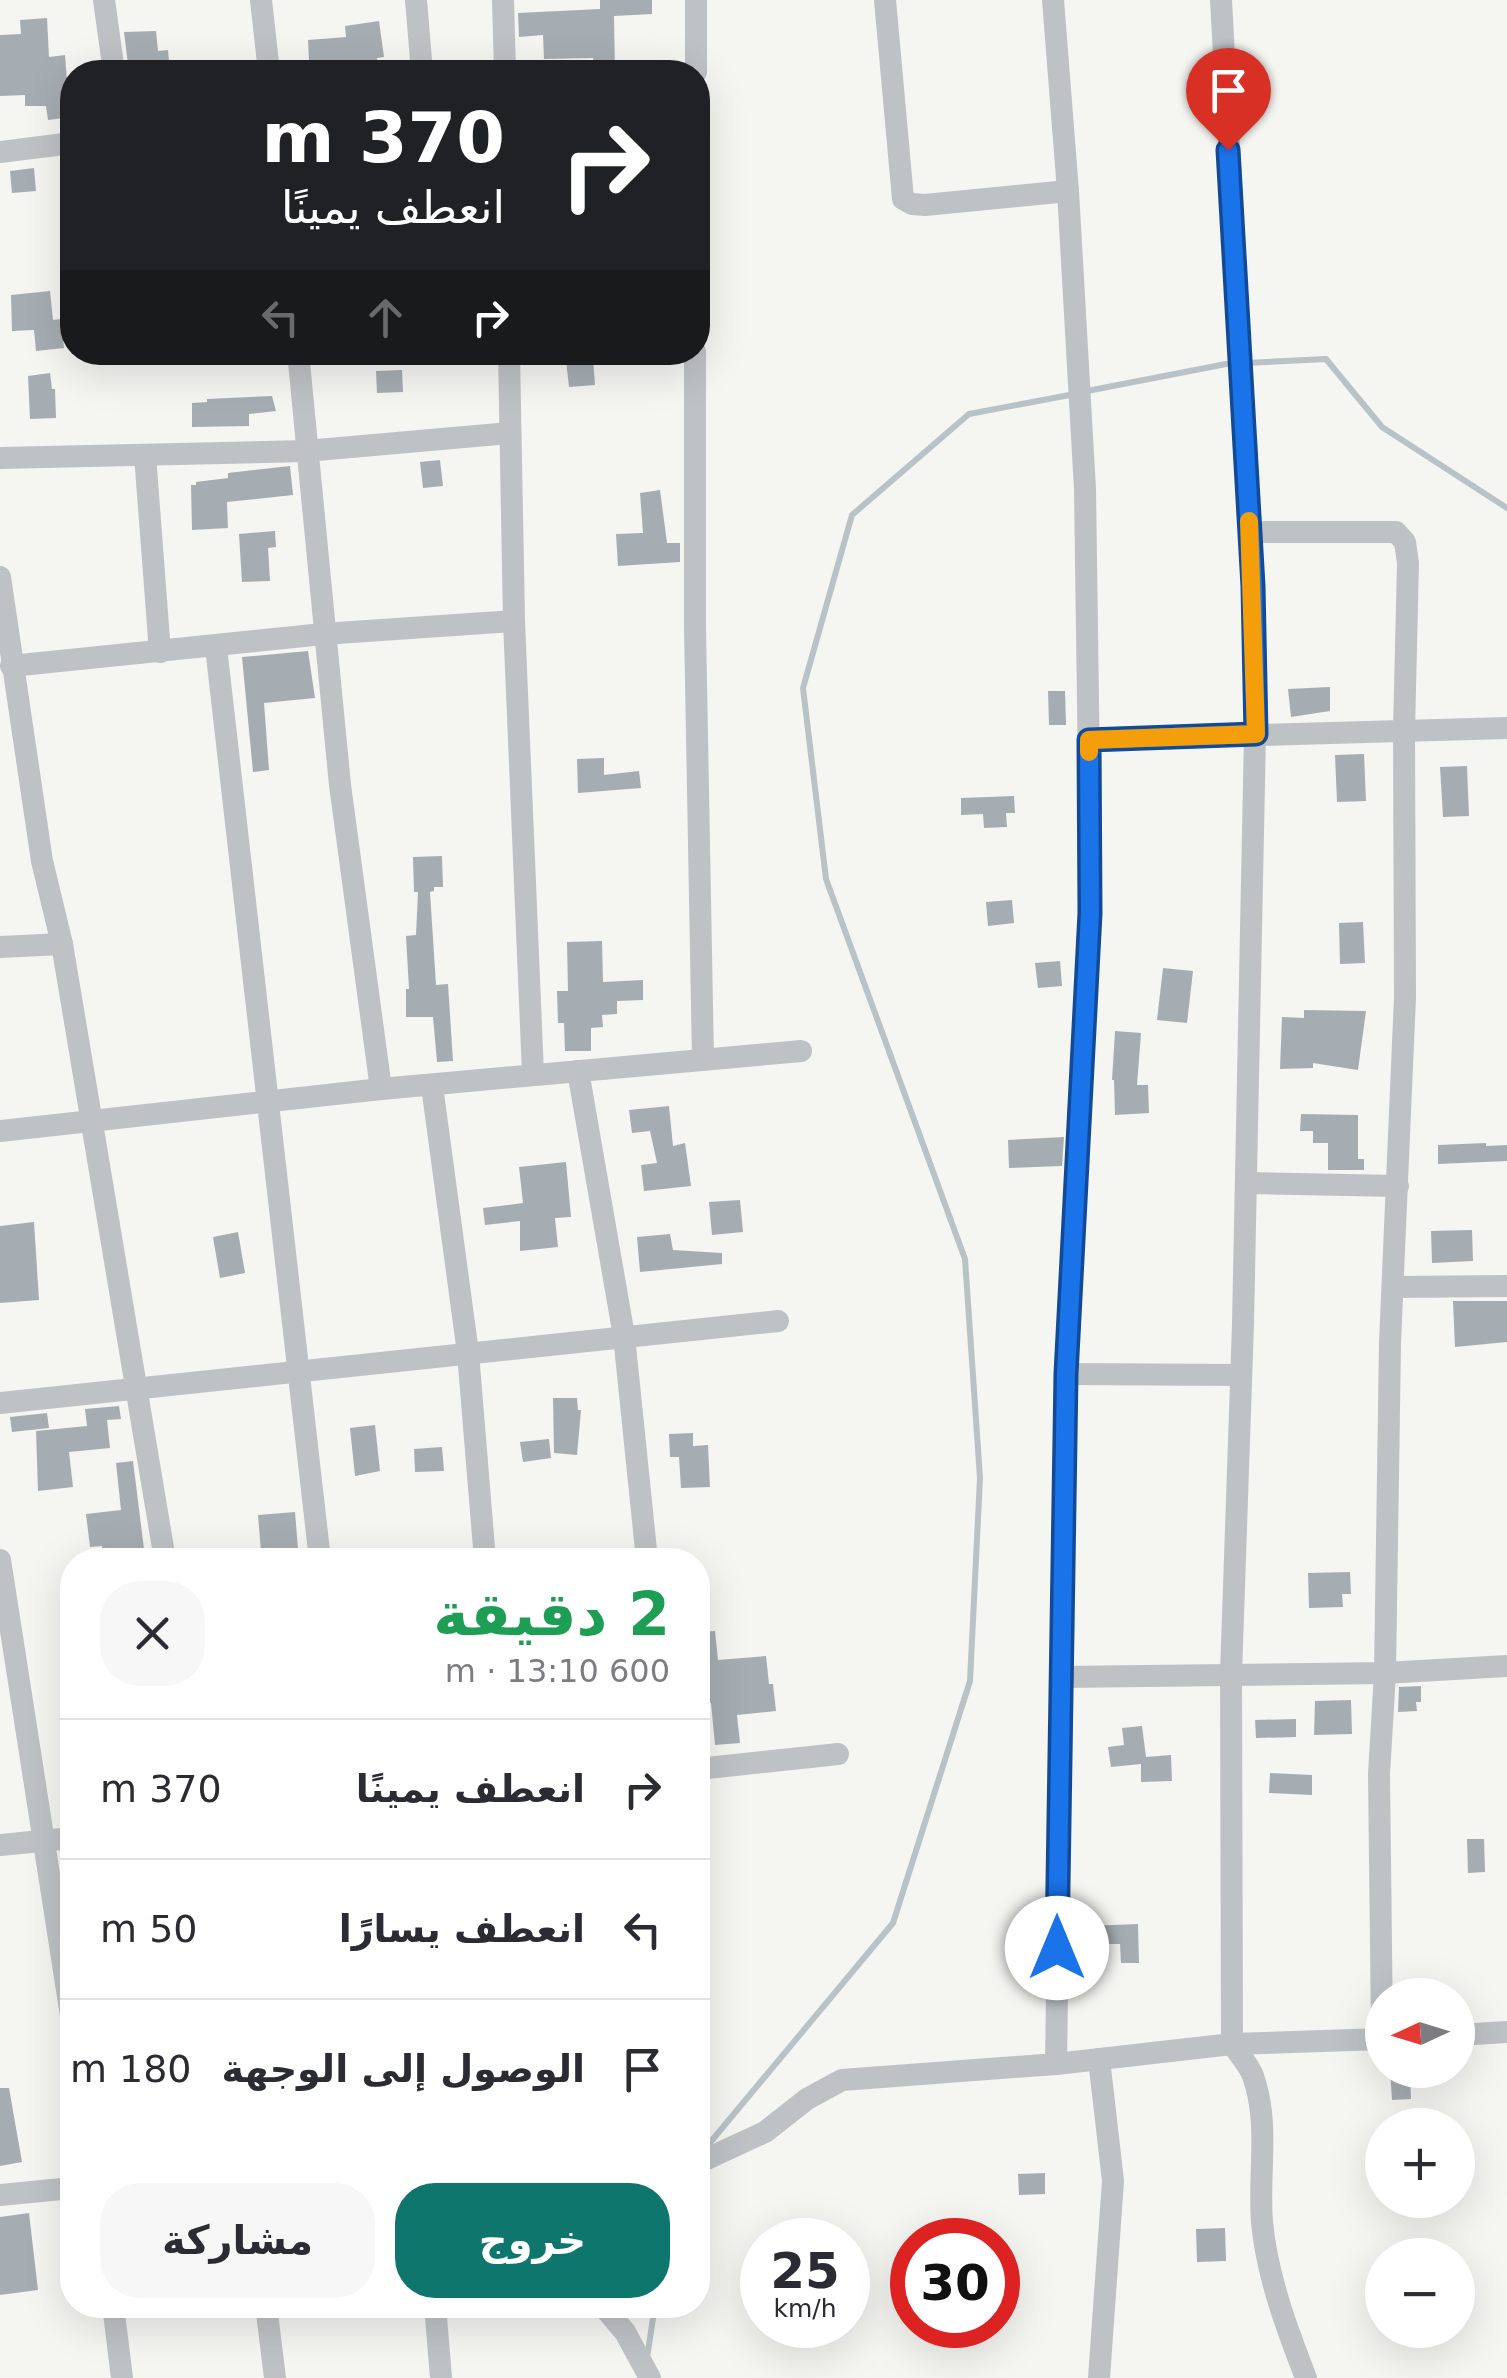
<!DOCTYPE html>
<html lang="ar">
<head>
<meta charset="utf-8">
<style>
	body { margin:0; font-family:"DejaVu Sans","Noto Sans Arabic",sans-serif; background:#f7f7f7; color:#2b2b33; direction:rtl; height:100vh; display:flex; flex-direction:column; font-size:38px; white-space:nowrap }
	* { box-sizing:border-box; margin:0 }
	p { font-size:32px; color:#7c7c81 }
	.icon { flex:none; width:55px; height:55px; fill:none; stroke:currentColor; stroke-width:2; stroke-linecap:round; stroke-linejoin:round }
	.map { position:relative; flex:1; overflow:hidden; direction:ltr }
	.sheet { position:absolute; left:60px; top:1548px; width:650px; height:770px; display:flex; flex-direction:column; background:#fff; border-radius:40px; box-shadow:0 10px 40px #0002; direction:rtl }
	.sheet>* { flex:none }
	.hud { position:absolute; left:60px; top:60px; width:650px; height:305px; border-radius:40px; box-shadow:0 10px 40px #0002; direction:rtl; background:#202124; color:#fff; overflow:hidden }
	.needle { width:65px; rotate:266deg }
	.tools { position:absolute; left:1365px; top:1978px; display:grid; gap:20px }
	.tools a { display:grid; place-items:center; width:110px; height:110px; border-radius:50%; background:#fff; box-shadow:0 10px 40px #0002; font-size:50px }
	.speed { position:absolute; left:740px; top:2218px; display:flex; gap:20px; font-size:50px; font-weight:700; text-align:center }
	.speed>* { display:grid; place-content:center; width:130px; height:130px; border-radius:50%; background:#fff; box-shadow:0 10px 40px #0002; line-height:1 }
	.speed small { font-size:25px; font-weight:400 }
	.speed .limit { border:15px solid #d22; background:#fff; color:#111 }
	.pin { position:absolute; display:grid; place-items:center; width:85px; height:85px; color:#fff; margin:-102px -42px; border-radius:50% 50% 50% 0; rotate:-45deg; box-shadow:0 0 10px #0007 }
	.pin .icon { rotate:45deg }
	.me { position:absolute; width:110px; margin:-55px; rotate:0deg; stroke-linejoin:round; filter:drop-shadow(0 0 8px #0008) }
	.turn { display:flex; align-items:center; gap:35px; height:210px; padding:0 40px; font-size:45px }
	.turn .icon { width:130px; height:130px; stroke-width:2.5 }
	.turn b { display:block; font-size:70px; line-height:85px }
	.lanes { display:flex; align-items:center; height:95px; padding:0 40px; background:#0003; justify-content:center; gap:50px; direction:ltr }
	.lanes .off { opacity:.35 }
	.round { display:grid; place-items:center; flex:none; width:105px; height:105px; border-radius:40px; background:#f7f7f7 }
	.headline { display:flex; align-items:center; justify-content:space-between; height:170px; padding:0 40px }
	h1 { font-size:60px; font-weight:700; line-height:75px; color:#1e9e55 }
	.cta { display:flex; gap:20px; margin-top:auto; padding:20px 40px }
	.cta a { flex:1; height:115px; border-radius:40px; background:#0f766e; color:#fff; font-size:40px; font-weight:700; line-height:115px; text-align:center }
	.cta a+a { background:#f7f7f7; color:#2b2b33 }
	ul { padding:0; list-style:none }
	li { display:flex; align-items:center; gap:30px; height:140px; padding:0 40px; border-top:2px solid #e1e1e2 }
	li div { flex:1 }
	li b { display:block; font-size:38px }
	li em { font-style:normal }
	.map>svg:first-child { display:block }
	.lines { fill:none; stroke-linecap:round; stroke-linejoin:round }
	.stream { stroke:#b9c2c7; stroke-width:6 }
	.building { fill:#a6adb2 }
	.minor { stroke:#bec2c5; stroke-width:22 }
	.route-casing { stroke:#114b97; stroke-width:25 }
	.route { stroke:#1a73e8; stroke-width:18 }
	.slow { stroke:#f59e0b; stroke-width:18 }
</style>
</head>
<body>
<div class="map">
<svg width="1507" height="2378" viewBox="0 0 1507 2378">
	<rect width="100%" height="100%" fill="#f5f5f2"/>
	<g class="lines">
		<!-- stream -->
		<g class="stream">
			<path d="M1087,391L1226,364L1326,359L1382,427L1507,508"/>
			<path d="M703,2151L893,1923L970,1681L980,1478L965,1259L826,879L803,688L852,515L969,414L1075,394"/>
			<path d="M647,2358L655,2305"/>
		</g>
	</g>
	<!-- building -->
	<g class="building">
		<path d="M600,0H652V14L614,16L615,72H594L593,58L544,59L543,35L519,37L518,13L600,9Z"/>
		<path d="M47,18L49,57L65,55L68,93H72V117L48,120L46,106H25V95L0,96V35L21,34L20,20Z"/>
		<path d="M379,21L384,57L377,58L378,72H315L313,60H309L308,40L346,37L345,26Z"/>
		<path d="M156,31L158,51L168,50L170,72H129L124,32Z"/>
		<path d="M34,168L36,191L12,193L10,171Z"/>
		<path d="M50,291L53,320L61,319L64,348L36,351L34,330L12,331L11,295Z"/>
		<path d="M593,358L595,385L569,387L566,360Z"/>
		<path d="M402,370L403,392L377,393L376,371Z"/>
		<path d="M50,373L52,389H55L56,418L30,419L28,376Z"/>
		<path d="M272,396L276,411L249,414V426L192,427V403L207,402V399Z"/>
		<path d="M440,460L443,486L423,488L420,462Z"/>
		<path d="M290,466L293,495L227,502L228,528L192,530L191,485H196V482L228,478V473Z"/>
		<path d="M660,490L667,543H680V562L618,566L616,534L643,533L640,493Z"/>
		<path d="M275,531L276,547L268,548L270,581L242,582L239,534Z"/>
		<path d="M308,651L315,698L264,703L269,770L253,772L242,657Z"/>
		<path d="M1330,687V711L1291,717L1288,689Z"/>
		<path d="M1048,691H1065L1066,725H1049Z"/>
		<path d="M1364,754L1366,801L1337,802L1335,755Z"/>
		<path d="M604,758V775L639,771L641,788L578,793L577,759Z"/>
		<path d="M1467,766L1469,816L1443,817L1440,767Z"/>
		<path d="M1014,796L1015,813H1006L1007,827L984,828L983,814L961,815V798Z"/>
		<path d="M442,856L443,887H434V891L430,892L436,985L448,984L453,1061L437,1062L433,1017H406V989H409L406,936L416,935L418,892H414L413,857Z"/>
		<path d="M1012,900L1014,923L988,926L986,902Z"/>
		<path d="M1363,922L1365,963L1340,964L1339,923Z"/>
		<path d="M602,941L603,982L643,980V1000L617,1001V1014L602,1015L603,1027L591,1028V1051H565L564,1023H558L557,991H568L567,942Z"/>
		<path d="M1060,961L1062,986L1038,988L1035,963Z"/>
		<path d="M1163,968L1193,971L1187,1023L1157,1020Z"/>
		<path d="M1304,1010L1366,1011L1358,1070L1313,1063V1068L1280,1069L1282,1017L1304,1018Z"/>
		<path d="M1115,1031L1141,1033L1137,1085H1148L1149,1113L1115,1115L1114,1080H1112Z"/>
		<path d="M669,1106L673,1146L685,1143L691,1186L644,1191L641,1165L657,1163L650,1131L632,1133L629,1110Z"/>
		<path d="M1301,1114L1358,1115V1159H1364V1170H1328V1143H1313V1131H1300Z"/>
		<path d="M1064,1137L1062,1166L1009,1168L1008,1140Z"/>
		<path d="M1486,1143V1146L1507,1145V1161L1438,1164V1145Z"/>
		<path d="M566,1162L571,1217L555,1218L558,1247L520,1251V1221L485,1225L483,1208L523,1203L519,1167Z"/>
		<path d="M740,1200L743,1232L712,1235L709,1202Z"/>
		<path d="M34,1222L39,1300L0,1303V1226Z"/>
		<path d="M1472,1230L1473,1261L1432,1263L1431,1231Z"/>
		<path d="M238,1232L245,1273L220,1278L213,1237Z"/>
		<path d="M670,1234L673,1250L722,1253V1264L640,1272L637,1237Z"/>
		<path d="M1453,1301H1507V1342L1455,1347Z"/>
		<path d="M553,1398H577L578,1410H581L577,1455L554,1453Z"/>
		<path d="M119,1406L121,1419L107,1420L110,1448L69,1452L73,1487L38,1491L36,1431L87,1426L85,1409Z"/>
		<path d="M47,1413L49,1428L12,1432L10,1417Z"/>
		<path d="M375,1425L380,1471L355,1476L350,1428Z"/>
		<path d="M693,1433V1446L708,1445L710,1487L681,1488L679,1457H670L669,1434Z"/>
		<path d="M549,1439L551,1458L523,1462L520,1442Z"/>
		<path d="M442,1447L444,1471L415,1472L414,1449Z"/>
		<path d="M133,1461L145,1557L103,1560L102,1546L90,1547L86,1514L121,1510L116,1463Z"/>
		<path d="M295,1512L298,1549L261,1552L258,1515Z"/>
		<path d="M1350,1572L1351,1594H1342L1343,1607L1309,1608L1308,1573Z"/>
		<path d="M715,1631L718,1660L766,1656L769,1684H773L776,1711L737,1715L740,1743L715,1745L711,1703L698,1705V1632Z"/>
		<path d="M1421,1686V1702H1416L1417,1711L1398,1712L1399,1687Z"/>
		<path d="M1351,1700L1352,1734L1314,1735L1315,1701Z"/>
		<path d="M1296,1719V1737L1256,1738L1255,1720Z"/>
		<path d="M1142,1726L1146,1757L1171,1755L1172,1781L1141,1782V1764L1111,1767L1108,1747L1124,1745L1122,1728Z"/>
		<path d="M1270,1773L1312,1775V1795L1269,1793Z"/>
		<path d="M1467,1839H1484L1485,1872L1468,1873Z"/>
		<path d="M1138,1924L1139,1963H1121L1120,1944H1088V1926Z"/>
		<path d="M1390,2070H1410L1411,2099L1392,2100Z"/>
		<path d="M0,2088H9L22,2162L0,2166Z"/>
		<path d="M1045,2173V2194L1019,2195L1018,2174Z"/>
		<path d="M29,2213L38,2290L0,2295V2217Z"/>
		<path d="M1225,2228L1226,2261L1197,2262L1196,2229Z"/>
	</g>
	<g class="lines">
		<!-- minor -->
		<g class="minor">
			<path d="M104,0L114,72"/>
			<path d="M261,0L269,72"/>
			<path d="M416,0L422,72"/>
			<path d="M503,0L505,72"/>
			<path d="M885,0L903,199L912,204L925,205L1068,191"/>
			<path d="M1053,0L1068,191L1085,489L1091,913L1066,1374L1056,2064"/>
			<path d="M1221,0L1253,586L1255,734L1243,1324L1231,1674L1232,2044C1239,2054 1249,2065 1253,2076C1270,2124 1258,2173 1262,2222C1267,2276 1287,2329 1306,2378"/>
			<path d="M696,72V0"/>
			<path d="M0,152L72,143"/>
			<path d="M298,352L340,785L381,1089"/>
			<path d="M509,352L514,621L533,1074"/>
			<path d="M695,352V628L703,1060"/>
			<path d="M145,455L160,652"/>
			<path d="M0,458L306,451L510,433"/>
			<path d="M1249,532H1396L1405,542L1408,563L1404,731L1405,997L1390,1343L1385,1673L1379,1774L1382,2030"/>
			<path d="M0,577L42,861L62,944L165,1560"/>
			<path d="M216,647L320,1560"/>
			<path d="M11,666L323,634L514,621"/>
			<path d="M1089,740L1507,728"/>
			<path d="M0,947L62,944"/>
			<path d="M578,1071L624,1336L647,1560"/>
			<path d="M432,1086L468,1353L485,1560"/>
			<path d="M0,1131L381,1089L801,1051"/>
			<path d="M1246,1183L1398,1186"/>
			<path d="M1394,1287L1507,1286"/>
			<path d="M1066,1374L1241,1375"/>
			<path d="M0,1403L778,1321"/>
			<path d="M0,1560L72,2022"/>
			<path d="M1060,1677L1385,1673L1507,1666"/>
			<path d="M698,1769L838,1754"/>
			<path d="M0,1845L72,1838"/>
			<path d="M1458,2035L1507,2032"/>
			<path d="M1099,2059L1113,2181L1099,2378"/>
			<path d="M698,2163L765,2132L807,2099L842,2080L1056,2064L1232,2044L1382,2039"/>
			<path d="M0,2195L72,2188"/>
			<path d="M113,2305L122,2378"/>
			<path d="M266,2305L275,2378"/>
			<path d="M435,2305L441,2378"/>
			<path d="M602,2305L625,2332L650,2378"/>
		</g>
	</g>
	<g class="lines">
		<!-- route casing -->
		<g class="route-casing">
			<path id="route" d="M1057,1948L1066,1374L1090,913L1089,740L1256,734L1253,586L1228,150"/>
		</g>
		<!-- route -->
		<use href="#route" class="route"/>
		<!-- slow -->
		<path class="slow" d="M1089,752V740L1256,734L1249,521"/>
	</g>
</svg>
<div class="tools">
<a><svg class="needle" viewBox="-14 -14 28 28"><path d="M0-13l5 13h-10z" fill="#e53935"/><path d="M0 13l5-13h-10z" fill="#7c7c81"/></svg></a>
<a>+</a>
<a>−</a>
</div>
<div class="speed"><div>25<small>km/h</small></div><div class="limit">30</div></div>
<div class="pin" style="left:1228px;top:150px;background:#d93025"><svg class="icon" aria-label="arrive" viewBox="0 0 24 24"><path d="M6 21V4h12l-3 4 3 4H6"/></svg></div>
<svg class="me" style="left:1057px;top:1948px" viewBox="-20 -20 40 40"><circle r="19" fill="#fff"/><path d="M0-13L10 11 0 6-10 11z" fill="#1a73e8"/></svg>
<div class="hud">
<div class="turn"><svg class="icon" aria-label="right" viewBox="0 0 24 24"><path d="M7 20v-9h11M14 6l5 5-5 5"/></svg><div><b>370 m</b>انعطف يمينًا</div></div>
<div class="lanes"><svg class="icon off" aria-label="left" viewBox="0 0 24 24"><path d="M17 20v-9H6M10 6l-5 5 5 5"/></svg><svg class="icon off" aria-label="ahead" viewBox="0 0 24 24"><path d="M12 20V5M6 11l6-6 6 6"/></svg><svg class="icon" aria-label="right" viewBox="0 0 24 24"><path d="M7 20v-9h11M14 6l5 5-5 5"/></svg></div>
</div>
<section class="sheet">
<div class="headline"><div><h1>2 دقيقة</h1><p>600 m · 13:10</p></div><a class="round"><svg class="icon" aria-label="close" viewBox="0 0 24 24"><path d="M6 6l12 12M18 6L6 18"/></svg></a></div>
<ul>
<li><svg class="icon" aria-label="right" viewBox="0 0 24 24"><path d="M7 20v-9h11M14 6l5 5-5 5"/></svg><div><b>انعطف يمينًا</b></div><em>370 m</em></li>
<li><svg class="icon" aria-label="left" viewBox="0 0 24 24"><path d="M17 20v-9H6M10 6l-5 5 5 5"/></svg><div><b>انعطف يسارًا</b></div><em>50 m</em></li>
<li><svg class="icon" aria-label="arrive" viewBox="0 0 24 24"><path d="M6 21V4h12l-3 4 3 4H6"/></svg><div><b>الوصول إلى الوجهة</b></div><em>180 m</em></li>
</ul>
<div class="cta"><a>خروج</a><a>مشاركة</a></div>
</section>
</div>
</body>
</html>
